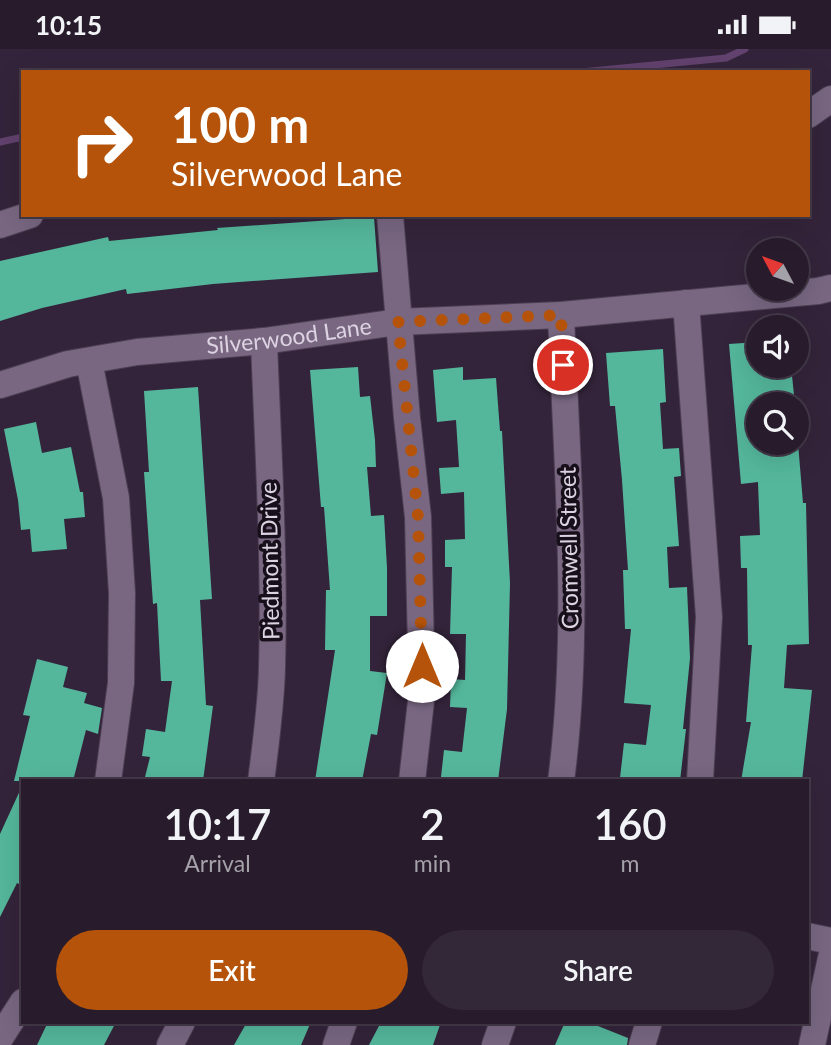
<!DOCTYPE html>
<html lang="en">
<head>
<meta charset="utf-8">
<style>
	body { margin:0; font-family:Lato,sans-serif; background:#332838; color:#f1f3f6; height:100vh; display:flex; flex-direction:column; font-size:26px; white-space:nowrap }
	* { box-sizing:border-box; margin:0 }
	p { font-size:23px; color:#a4a1a9 }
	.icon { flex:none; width:38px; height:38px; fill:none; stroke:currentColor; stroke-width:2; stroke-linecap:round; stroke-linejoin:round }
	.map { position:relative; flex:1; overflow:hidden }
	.details { position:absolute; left:21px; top:730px; width:788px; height:245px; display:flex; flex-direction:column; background:#271b2c; border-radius:0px; box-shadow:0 7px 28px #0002,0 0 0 2px #433948 }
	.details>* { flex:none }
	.guide { position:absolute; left:21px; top:21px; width:789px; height:147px; border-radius:0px; box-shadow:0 7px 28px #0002,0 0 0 2px #433948; background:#b45309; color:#fff; overflow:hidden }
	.needle { width:46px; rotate:311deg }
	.controls { position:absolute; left:746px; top:189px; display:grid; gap:14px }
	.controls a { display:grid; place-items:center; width:63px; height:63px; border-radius:50%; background:#271b2c; box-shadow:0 7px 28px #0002,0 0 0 2px #433948; font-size:35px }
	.pin { position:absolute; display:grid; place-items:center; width:60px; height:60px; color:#fff; margin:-30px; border:4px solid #fff; border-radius:50%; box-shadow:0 2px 7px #0007 }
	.me { position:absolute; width:77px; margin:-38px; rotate:0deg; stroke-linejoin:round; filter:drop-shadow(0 0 5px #0008) }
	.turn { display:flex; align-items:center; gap:24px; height:147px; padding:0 35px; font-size:32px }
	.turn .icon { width:91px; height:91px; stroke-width:2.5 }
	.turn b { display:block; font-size:49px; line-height:60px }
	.eta { display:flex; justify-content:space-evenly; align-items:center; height:119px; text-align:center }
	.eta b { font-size:42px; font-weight:600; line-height:49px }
	.button { display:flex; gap:14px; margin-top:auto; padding:14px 35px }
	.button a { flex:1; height:80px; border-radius:42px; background:#b45309; color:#fff; font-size:28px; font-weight:600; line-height:80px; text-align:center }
	.button a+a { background:#332838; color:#f1f3f6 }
	.status { display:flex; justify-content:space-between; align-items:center; height:49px; padding:0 35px; background:#271b2c; direction:ltr }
	.status svg { height:19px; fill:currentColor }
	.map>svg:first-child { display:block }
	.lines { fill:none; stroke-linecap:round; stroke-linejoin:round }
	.stream { stroke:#62426e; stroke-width:7 }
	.building { fill:#54b79c }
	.minor-casing { stroke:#4d3f53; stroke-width:28 }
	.minor { stroke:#796782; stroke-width:26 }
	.route { stroke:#b45309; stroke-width:12; stroke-dasharray:0 21.6 }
	.labels { text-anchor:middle; stroke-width:7; stroke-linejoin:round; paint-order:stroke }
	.street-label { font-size:23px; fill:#dcd2e1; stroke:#17101b }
</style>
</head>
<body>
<div class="status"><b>10:15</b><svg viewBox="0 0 49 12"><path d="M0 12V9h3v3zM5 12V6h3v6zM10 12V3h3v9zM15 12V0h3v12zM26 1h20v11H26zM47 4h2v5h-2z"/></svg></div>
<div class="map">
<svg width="831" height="996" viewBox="0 0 831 996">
	<rect width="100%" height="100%" fill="#34243b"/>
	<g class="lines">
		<!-- stream -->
		<g class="stream">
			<path d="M581,23L726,9L745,0"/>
			<path d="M0,93L23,88"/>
		</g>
	</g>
	<!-- building -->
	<g class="building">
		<path d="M374,168L378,223L213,235L127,245L126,240L42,259L0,272V212L108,188L109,192L218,181L217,179Z"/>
		<path d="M758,293V317H791L794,346L758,349V394H798L803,454H806L809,595L787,596L784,639L812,641L802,732H741L751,673H746L752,596H748L747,519H741L740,487L760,486L758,433L741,435L729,295Z"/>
		<path d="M663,300L666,353L660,354L663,400L679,399L681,427L674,428L679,497L667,498L669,539L687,538L690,609L683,680H686L680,732H642L620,729L624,694L646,696L651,656L624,654L631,580H625L623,521H628L622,431L615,357H610L606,304Z"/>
		<path d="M358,318L360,348L370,347L375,391L376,418H367L371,467L384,466L387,519V567H370V622L387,624L377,686L371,685L362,732H315L335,601H325L326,541H330L324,458H321L310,321Z"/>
		<path d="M463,318V331L496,329L500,382H502L510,534L507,660L498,732L441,728L444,701L462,703L467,659L450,658L451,630L465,631L466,585H450L452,518H445V491L465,490L464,443L441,445L439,419L459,418L456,371L437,373L433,321Z"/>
		<path d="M198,338L212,550L200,551L206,656L213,657L203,732H144L150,708L142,707L146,680L165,683L172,632H161L157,554L153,555L144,423H149L144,342Z"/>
		<path d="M36,373L42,404L71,398L80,443H83L85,468L64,470L67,500L32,503L30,480L21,481L18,451L4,380Z"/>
		<path d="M37,610L68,618L63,638L87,644L84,654L102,659L98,685L86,681L73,732H14L30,667L23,666Z"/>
		<path d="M23,735V837L17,834L0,868V785Z"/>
		<path d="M48,973H116L104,996H37Z"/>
		<path d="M247,973H311L301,996H234Z"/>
		<path d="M381,973H441L433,996H369Z"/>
		<path d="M565,973H588L628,989L627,996H555Z"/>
	</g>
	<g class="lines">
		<!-- minor casing -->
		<g class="minor-casing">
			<g id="minor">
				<path d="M808,66L831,50"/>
				<path d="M390,166L407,369L418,468L422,643L412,732"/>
				<path d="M0,176L30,166"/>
				<path d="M686,254L709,568L700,732"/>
				<path d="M89,312L116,449L122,544L121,634L108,732"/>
				<path id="s1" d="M0,336L68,315L137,303L264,292L398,273L561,266L818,242L831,239"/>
				<path d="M261,732C266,694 271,657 272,619C275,510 268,401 264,292"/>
				<path d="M561,732C581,578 567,421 561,266"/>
				<path d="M807,887L831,892"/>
				<path d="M0,989L23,953"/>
				<path d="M170,996L182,973"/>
				<path d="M336,996L344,973"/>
				<path d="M495,996L503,973"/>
				<path d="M642,996L649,973"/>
				<path d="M812,996L831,909"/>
			</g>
		</g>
		<!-- minor -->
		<use href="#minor" class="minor"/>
	</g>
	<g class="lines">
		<!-- route -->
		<path class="route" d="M422,617L418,468L398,273L561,266L563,316"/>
	</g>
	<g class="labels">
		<!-- street labels -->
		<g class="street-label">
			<text dy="8" stroke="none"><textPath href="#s1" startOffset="294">Silverwood Lane</textPath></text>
			<text transform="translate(569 499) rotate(-91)" y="8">Cromwell Street</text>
			<text transform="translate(270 512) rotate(-91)" y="8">Piedmont Drive</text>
		</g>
	</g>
</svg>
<div class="controls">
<a><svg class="needle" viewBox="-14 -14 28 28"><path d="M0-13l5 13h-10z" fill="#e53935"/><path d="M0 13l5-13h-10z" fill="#a4a1a9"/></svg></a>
<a><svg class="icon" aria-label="sound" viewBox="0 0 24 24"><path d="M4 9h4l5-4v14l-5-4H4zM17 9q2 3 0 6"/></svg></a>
<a><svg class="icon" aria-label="search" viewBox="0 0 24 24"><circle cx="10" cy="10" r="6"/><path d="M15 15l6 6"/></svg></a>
</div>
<div class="pin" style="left:563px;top:316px;background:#d93025"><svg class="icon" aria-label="arrive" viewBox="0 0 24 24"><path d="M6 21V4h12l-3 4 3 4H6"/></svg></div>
<svg class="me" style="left:422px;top:617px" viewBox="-20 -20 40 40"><circle r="19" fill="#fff"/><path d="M0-13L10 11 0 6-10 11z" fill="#b45309"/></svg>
<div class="guide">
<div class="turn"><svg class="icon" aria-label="right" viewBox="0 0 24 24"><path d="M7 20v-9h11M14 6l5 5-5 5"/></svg><div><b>100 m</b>Silverwood Lane</div></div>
</div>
<section class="details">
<div class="eta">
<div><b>10:17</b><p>Arrival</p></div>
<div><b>2</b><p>min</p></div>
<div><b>160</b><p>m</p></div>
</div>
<div class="button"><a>Exit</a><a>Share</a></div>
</section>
</div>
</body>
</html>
